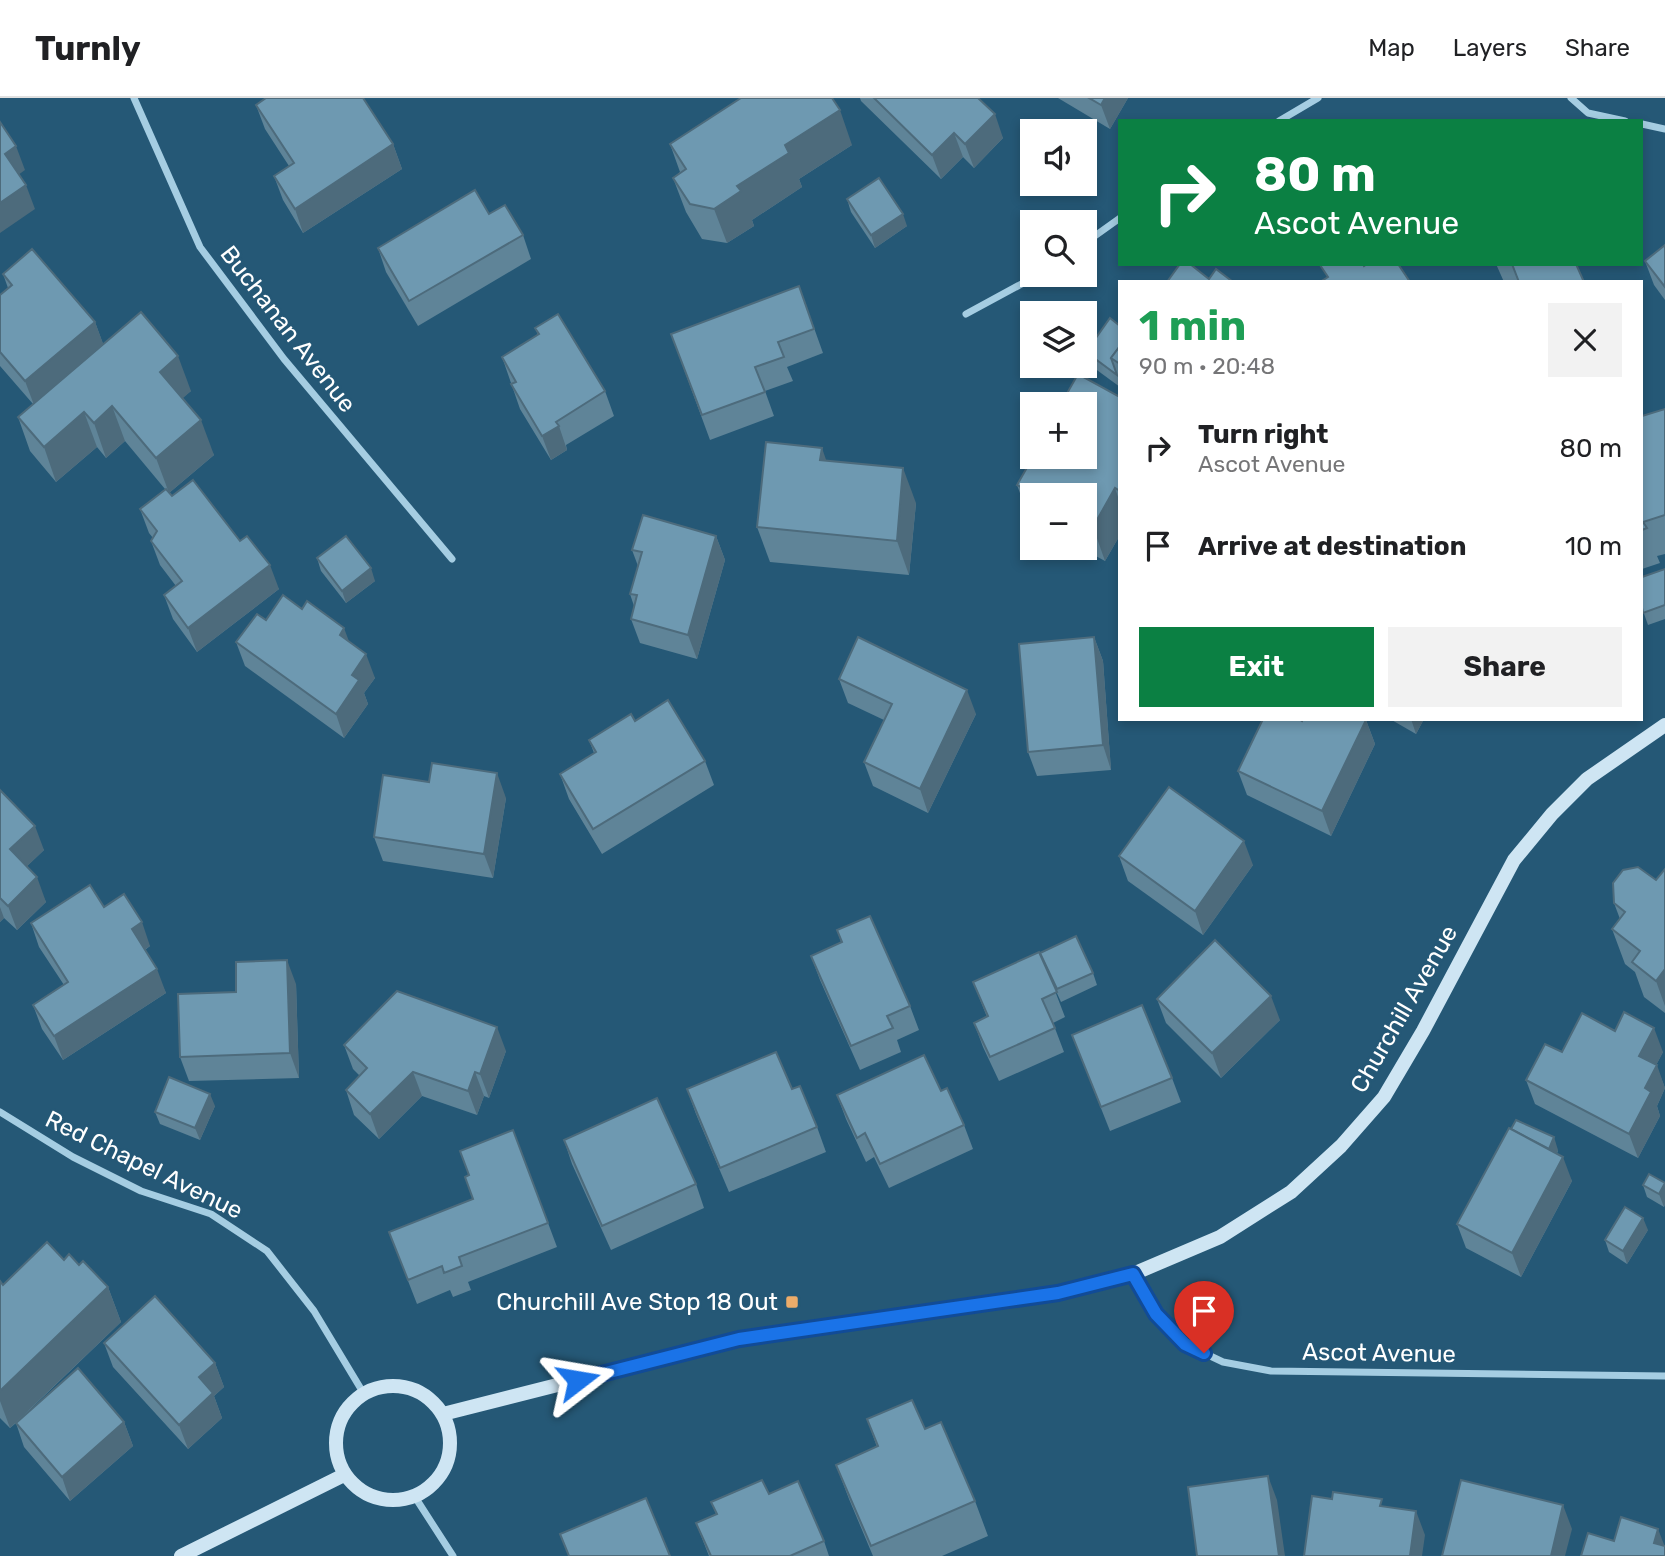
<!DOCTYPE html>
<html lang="en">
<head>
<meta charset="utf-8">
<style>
	body { margin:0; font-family:Rubik,sans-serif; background:#f2f2f2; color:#202124; height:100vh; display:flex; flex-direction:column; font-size:26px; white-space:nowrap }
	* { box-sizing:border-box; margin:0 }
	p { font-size:23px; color:#757577 }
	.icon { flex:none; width:38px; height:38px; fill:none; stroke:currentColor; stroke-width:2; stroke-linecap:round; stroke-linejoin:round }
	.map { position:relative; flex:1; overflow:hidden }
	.side { position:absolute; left:1118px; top:182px; width:525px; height:441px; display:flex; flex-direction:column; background:#fff; border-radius:0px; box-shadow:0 4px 10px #0003 }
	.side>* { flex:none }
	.hud { position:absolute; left:1118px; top:21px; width:525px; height:147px; border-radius:0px; box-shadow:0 4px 10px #0003; background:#0b8043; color:#fff; overflow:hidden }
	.tools { position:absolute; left:1020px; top:21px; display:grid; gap:14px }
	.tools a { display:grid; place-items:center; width:77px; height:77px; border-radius:0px; background:#fff; box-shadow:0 4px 10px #0003; font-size:35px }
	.pin { position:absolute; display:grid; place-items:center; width:60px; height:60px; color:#fff; margin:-72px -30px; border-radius:50% 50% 50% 0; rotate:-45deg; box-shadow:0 0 7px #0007 }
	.pin .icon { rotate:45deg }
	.me { position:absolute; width:77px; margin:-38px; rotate:76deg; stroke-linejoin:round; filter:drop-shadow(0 0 5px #0008) }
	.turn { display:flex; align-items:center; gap:24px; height:147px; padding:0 21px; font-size:32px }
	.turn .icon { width:91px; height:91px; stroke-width:2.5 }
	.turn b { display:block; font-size:49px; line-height:60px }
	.round { display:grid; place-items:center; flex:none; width:74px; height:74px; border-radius:0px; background:#f2f2f2 }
	.summary { display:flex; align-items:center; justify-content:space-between; height:119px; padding:0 21px }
	h1 { font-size:42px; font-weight:700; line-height:52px; color:#1e9e55 }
	.button { display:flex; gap:14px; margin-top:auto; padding:14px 21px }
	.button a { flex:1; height:80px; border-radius:0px; background:#0b8043; color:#fff; font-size:28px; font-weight:700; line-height:80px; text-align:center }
	.button a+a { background:#f2f2f2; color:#202124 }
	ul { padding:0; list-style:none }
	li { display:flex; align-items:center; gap:21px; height:98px; padding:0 21px }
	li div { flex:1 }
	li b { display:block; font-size:26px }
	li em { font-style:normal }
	header { display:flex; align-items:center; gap:42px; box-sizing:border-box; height:98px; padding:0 35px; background:#fff; border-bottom:2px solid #e0e0e0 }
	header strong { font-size:33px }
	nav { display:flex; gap:38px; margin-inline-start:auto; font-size:24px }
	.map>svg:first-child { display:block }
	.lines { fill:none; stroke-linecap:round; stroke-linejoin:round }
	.street { stroke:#a5cde2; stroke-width:7 }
	.secondary { stroke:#cee5f3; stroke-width:14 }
	.wall { fill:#5f8498 }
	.shaded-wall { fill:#4d6b7c }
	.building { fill:#6e99b1; stroke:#4d6b7c; stroke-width:2 }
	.route-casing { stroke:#114b97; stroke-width:18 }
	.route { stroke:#1a73e8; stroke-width:12 }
	.poi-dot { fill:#ecac6a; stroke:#255876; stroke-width:2.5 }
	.labels { text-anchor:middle; stroke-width:5; stroke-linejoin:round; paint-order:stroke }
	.street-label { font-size:24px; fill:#fff; stroke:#255876 }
	.poi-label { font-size:24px; fill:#fff; stroke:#255876; text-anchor:end }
</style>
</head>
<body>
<header>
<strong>Turnly</strong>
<nav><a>Map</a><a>Layers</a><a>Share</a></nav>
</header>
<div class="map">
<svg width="1665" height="1458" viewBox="0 0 1665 1458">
	<rect width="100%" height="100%" fill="#255876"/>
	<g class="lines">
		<!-- street -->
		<g class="street">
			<path d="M134,0L200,149L284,261L452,461"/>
			<path d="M1571,0L1588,15L1625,23"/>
			<path d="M1279,23L1318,0"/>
			<path d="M1642,26L1665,31"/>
			<path d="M1085,145L1120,120"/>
			<path d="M966,216L1038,177"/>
			<path d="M0,1014L73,1059L141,1093L211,1116L267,1153L314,1213L364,1296"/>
			<path d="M1133,1176L1156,1216L1185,1246L1223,1264L1271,1273L1665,1278"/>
			<path d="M415,1399L453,1458"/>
		</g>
		<!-- secondary -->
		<g class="secondary">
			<circle cx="393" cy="1345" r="57"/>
			<path d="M443,1316L739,1241L1058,1195L1133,1176L1220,1139L1291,1094L1341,1048L1384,999L1423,933L1514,762L1552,716L1587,681L1665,627"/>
			<path d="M181,1458L344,1377"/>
		</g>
	</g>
	<!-- wall -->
	<g class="wall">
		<path d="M860,0H978L1003,40L974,70L963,59L941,81L861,3Z"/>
		<path d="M1058,0H1128L1110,31Z"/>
		<path d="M256,7L393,46L402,71L303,135L283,102L274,78L289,68L265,31Z"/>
		<path d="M670,46L852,47L799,81L802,89L752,122L754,128L727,145L702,141L686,114L673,80L680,74Z"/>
		<path d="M847,101L907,128L875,150L851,114Z"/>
		<path d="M489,116L523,137L531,161L418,228L386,174L378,150Z"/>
		<path d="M1665,147V202L1654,187L1645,163Z"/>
		<path d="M1496,166H1576L1584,184H1518L1517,182L1513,184H1504Z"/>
		<path d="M3,176L95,224L103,246L191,293L182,300L214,357L169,395L172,398L240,443L279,491L197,554L173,521L164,497L176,488L160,467L151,443L153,440L149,435L140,411L165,391L125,343L106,360L97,349L56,384L30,353L18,319L33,306L0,268V197L8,190Z"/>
		<path d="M799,188L823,255L787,269L793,283L765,293L774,318L710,342L671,236Z"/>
		<path d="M1120,228V289L1090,267L1086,254Z"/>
		<path d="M535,230L605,293L614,318L566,347L567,352L551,362L520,311L502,259L538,237Z"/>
		<path d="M1120,299V437L1105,463L1081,450H1085V397H1032V424L1030,422L1017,387Z"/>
		<path d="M1665,311V456L1657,458L1660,465L1642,471V318Z"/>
		<path d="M916,405L909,477L770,464L757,429Z"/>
		<path d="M716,438L725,462L697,561L640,545L631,521L634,508L630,496L638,468L632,452Z"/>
		<path d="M317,460L375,483L346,505L321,473Z"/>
		<path d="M1665,471V521L1648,527L1642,510Z"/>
		<path d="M266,522L349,544L375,580L364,595L368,606L344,640L245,568L236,544Z"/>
		<path d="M1094,539L1103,563L1111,672L1037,678L1028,654Z"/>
		<path d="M839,581L976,616L928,715L873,688L864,664L884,622L848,605Z"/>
		<path d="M1390,621H1424L1416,636Z"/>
		<path d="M1366,622L1375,646L1331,738L1247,697L1238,673L1302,623Z"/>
		<path d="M635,623L705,663L714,687L602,756L569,701L560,676L594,655L589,642Z"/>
		<path d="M0,692L44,752L27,768L46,804L17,832L4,820L0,824Z"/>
		<path d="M506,700L493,780L383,763L374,739Z"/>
		<path d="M1119,758L1253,767L1203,837L1128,783Z"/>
		<path d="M1665,771V915L1644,899L1635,874L1625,866L1612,831L1620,821L1614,805L1656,782Z"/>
		<path d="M104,809L150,848L145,852L166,895L63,962L42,931L33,907L64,887L39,849L31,825Z"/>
		<path d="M837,832L910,908L919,932L897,942L901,954L860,972L820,882L811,858L841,844Z"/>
		<path d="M1043,864L1093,875L1097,887L1061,904L1050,880L1065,919L1053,925L1064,954L999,983L983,949L974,925L987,919L973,884Z"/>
		<path d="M296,886L299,980L189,983L180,959L236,894Z"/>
		<path d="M1157,901L1280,922L1221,980L1166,925Z"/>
		<path d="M1615,933L1663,954L1656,967L1665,990L1657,1008L1660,1018L1638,1060L1535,1006L1526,982Z"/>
		<path d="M1072,937L1172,980L1181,1004L1110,1033Z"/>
		<path d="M344,947L506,953L489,1000L484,998L477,1017L422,998L379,1041L354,1017L346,992L360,978L353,971Z"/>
		<path d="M687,991H792L817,1029L826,1054L729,1094L696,1016Z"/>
		<path d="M941,993L964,1027L973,1051L889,1090L874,1059L866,1064L846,1021L837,997Z"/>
		<path d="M215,1008L200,1042L160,1026L155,1014Z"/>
		<path d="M564,1042L696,1086L704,1110L611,1152L572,1066Z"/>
		<path d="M1558,1052L1557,1056L1572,1083L1521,1179L1466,1150L1457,1126Z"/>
		<path d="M1665,1085V1106L1664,1109L1647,1099L1643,1087Z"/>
		<path d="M548,1125L557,1149L468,1184L471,1192L453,1199L450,1192L417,1206L389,1134Z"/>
		<path d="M1648,1132L1627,1166L1609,1154L1605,1142Z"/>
		<path d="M64,1162L79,1167L108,1189L121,1224L17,1324H124L133,1348L70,1403L24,1349L16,1325L10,1330L0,1320V1183L3,1187Z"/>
		<path d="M104,1245L215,1265L224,1289L214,1298L222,1320L188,1351L113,1269Z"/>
		<path d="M867,1321L925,1331L975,1403L988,1438L942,1458H873L849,1401L836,1367L877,1349Z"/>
		<path d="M769,1396L824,1443L829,1458H709L696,1425L716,1416L711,1404Z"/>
	</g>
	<!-- shaded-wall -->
	<g class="shaded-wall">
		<path d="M1105,0H1128L1110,31L1101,7Z"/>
		<path d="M840,12L852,47L799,81L802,89L752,122L754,128L727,145L714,111L737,88L785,47Z"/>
		<path d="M995,16L1003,40L974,70L965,46Z"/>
		<path d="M954,35L963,59L941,81L932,57Z"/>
		<path d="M393,46L402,71L303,135L295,111Z"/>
		<path d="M16,48L25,72L14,80L5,56Z"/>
		<path d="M26,87L35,111L0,135V105Z"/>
		<path d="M903,116L907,128L875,150L871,137Z"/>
		<path d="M95,224L104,248L34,307L25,283Z"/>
		<path d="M178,258L191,293L173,309L160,274Z"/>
		<path d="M112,308L125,343L106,360L94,325Z"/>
		<path d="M84,314L97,349L56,384L44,349Z"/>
		<path d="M201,322L214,357L169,395L156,360Z"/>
		<path d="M559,328L567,352L551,362L542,338Z"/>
		<path d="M822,350L834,385L820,362Z"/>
		<path d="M903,370L916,405L909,477L897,443Z"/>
		<path d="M1115,390L1120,405V437L1105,463L1093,429Z"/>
		<path d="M716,438L725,462L697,561L688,537Z"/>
		<path d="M270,467L279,491L197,554L188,530Z"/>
		<path d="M371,470L375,483L346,505L342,493Z"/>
		<path d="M344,530L353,554L340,537Z"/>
		<path d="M1094,539L1103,563L1111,672L1103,647Z"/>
		<path d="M366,556L375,580L364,595L368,606L344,640L336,616L352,577Z"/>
		<path d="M967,592L976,616L928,715L920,691Z"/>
		<path d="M1411,621H1424L1416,636Z"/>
		<path d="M1366,622L1375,646L1331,738L1322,713Z"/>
		<path d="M497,675L506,700L493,780L484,756Z"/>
		<path d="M35,728L44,752L19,776L10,751Z"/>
		<path d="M1244,743L1253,767L1203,837L1195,813Z"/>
		<path d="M37,779L46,804L17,832L8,808Z"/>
		<path d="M0,809L4,820L0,824Z"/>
		<path d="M142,824L150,848L140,855L132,831Z"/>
		<path d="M287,862L296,886L299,980L290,955Z"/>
		<path d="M157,871L166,895L63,962L54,938Z"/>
		<path d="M1665,871V908L1656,883Z"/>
		<path d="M1271,898L1280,922L1221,980L1212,955Z"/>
		<path d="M497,929L506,953L489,1000L480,976Z"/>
		<path d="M1654,930L1663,954L1648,983L1639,958Z"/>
		<path d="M1657,967L1665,990L1657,1008L1660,1018L1638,1060L1629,1036L1645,990Z"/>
		<path d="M413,974L422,998L379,1041L370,1016Z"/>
		<path d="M475,974L484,998L477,1017L468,993Z"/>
		<path d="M210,996L215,1008L200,1042L195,1030Z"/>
		<path d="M1554,1039L1558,1052L1551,1068L1547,1055Z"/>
		<path d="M1563,1059L1572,1083L1521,1179L1512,1155Z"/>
		<path d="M1665,1086V1106L1664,1109L1659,1096Z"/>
		<path d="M1643,1120L1648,1132L1627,1166L1623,1153Z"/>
		<path d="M108,1189L121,1224L10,1330L0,1303V1293Z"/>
		<path d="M215,1265L224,1289L214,1298L222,1320L188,1351L179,1327L199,1279Z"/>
		<path d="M124,1324L133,1348L70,1403L62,1379Z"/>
		<path d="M1268,1378L1277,1402L1285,1458H1279Z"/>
		<path d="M1563,1407L1572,1431L1565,1458H1551Z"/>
		<path d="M1416,1413L1425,1437L1422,1458H1410Z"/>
		<path d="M1658,1431L1665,1449L1654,1445Z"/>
	</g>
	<!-- building -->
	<g class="building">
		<path d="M266,0H363L393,46L295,111L274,78L294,65L256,7Z"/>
		<path d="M741,0H832L840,12L785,47L789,55L737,88L741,93L714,111L690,106L673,80L686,71L670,46Z"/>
		<path d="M874,0H978L995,16L965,46L954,35L932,57Z"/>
		<path d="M1089,0H1105L1101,7Z"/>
		<path d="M0,24L16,48L5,56L26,87L0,105Z"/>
		<path d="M879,80L903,116L871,137L847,101Z"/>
		<path d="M475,92L489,116L505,107L523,137L409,203L378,150Z"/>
		<path d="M1665,147V189L1645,163Z"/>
		<path d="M32,151L95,224L25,283L0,254V197L12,187L3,176Z"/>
		<path d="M1180,166H1190L1209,181L1216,171L1233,184H1167Z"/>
		<path d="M1321,166H1363L1364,168L1367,166H1398L1410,184H1320L1328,179L1320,167Z"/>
		<path d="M1512,166H1576L1584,184H1519Z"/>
		<path d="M799,188L814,231L778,244L784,259L755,269L765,294L702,317L671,236Z"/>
		<path d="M141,214L178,258L160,274L201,322L156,360L112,308L94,325L84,314L44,349L18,319Z"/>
		<path d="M558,216L605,293L556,324L559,328L542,338L511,286L516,284L502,259L539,236L535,230Z"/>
		<path d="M1110,220L1120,228V248L1111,260L1117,277L1086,254Z"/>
		<path d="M1120,248V266L1111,260Z"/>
		<path d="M1078,276L1120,299V393L1115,390L1093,429L1085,424V397H1036L1017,387L1033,359H1085V306H1061Z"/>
		<path d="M1665,311V417L1643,424L1647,430L1642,432V318Z"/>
		<path d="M766,344L822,350L820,362L903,370L897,443L757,429Z"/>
		<path d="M193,382L240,443L247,438L270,467L188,530L164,497L182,483L151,443L157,433L140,411L166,391L172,398Z"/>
		<path d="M643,417L716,438L688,537L631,521L637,497L630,496L642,454L632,452Z"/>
		<path d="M346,438L371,470L342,493L317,460Z"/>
		<path d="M1665,471V507L1643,515L1642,510V479Z"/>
		<path d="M283,497L302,511L307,503L344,530L340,537L366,556L352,577L359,582L336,616L236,544L257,516L266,522Z"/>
		<path d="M858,539L967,592L920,691L864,664L892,606L839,581Z"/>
		<path d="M1094,539L1103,647L1028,654L1019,546Z"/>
		<path d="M668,602L705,663L593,731L560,676L596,654L589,642L631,616L635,623Z"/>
		<path d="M1263,621H1299L1302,623L1303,621L1366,622L1322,713L1238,673Z"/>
		<path d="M432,665L497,675L484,756L374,739L383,677L429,684Z"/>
		<path d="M1169,689L1244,743L1195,813L1119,758Z"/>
		<path d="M0,692L35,728L10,751L37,779L8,808L0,800Z"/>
		<path d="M1638,769L1656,782L1665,771V871L1656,883L1632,864L1640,853L1612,831L1625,814L1614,805L1613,785L1623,772Z"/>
		<path d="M90,787L104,809L124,796L142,824L132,831L157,871L54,938L33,907L68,884L31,825Z"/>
		<path d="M870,818L910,908L887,918L893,930L851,948L811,858L842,844L837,832Z"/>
		<path d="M1076,838L1093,875L1057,891L1040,855Z"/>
		<path d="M1215,842L1271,898L1212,955L1157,901Z"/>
		<path d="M1039,854L1057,894L1042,901L1055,930L990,959L974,925L988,918L973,884Z"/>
		<path d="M287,862L290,955L180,959L178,896L236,894V864Z"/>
		<path d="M397,893L497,929L480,976L475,974L468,993L413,974L370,1016L346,992L367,970L344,947Z"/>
		<path d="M1142,907L1172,980L1101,1009L1072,937Z"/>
		<path d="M1624,914L1654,930L1639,958L1657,967L1645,990L1651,994L1629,1036L1526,982L1545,946L1562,954L1582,915L1615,933Z"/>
		<path d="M776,954L792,991L800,988L817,1029L720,1070L687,991Z"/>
		<path d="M924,957L941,993L947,990L964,1027L880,1066L865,1035L857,1040L837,997Z"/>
		<path d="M169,979L210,996L195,1030L155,1014Z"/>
		<path d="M657,1000L696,1086L602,1128L564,1042Z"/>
		<path d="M1516,1022L1554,1039L1549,1051L1511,1031Z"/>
		<path d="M1509,1030L1563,1059L1512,1155L1457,1126Z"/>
		<path d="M513,1032L548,1125L459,1159L462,1168L444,1175L442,1168L408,1182L389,1134L473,1101L465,1079L469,1077L460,1053Z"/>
		<path d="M1649,1076L1665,1085L1659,1096L1643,1087Z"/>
		<path d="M1625,1109L1643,1120L1623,1153L1605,1142Z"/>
		<path d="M47,1144L64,1162L69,1156L79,1167L83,1163L108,1189L0,1293V1183L3,1187Z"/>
		<path d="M155,1198L215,1265L199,1279L213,1295L179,1327L104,1245Z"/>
		<path d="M78,1270L124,1324L62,1379L16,1325Z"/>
		<path d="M912,1302L925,1331L941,1324L975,1403L871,1448L836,1367L878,1348L867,1321Z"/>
		<path d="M1268,1378L1279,1458H1197L1188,1389Z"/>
		<path d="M762,1382L769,1396L798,1383L824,1443L790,1458H711L696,1425L717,1416L711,1404Z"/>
		<path d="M1461,1382L1563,1407L1551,1458H1442Z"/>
		<path d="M1333,1394L1382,1401L1380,1408L1416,1413L1410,1458H1304L1312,1398L1332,1401Z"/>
		<path d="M646,1400L670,1458H569L560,1436Z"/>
		<path d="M1621,1419L1658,1431L1654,1445L1665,1448V1458H1581L1588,1435L1614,1443Z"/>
	</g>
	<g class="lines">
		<!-- route casing -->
		<g class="route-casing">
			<path id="route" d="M578,1282L739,1241L1058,1195L1133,1176L1156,1216L1185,1246L1204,1255"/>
		</g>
		<!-- route -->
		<use href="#route" class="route"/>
	</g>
	<!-- markers -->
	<rect class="poi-dot" x="785" y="1197" width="14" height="14" rx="3.5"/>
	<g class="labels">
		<!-- street labels -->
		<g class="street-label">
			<text transform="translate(288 231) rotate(52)" y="8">Buchanan Avenue</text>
			<text transform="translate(1404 911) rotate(-60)" y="8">Churchill Avenue</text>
			<text transform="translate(144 1067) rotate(26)" y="8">Red Chapel Avenue</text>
			<text transform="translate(1379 1255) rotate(1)" y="8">Ascot Avenue</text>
		</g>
		<!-- poi labels -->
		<g class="poi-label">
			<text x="778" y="1212">Churchill Ave Stop 18 Out</text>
		</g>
	</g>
</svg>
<div class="tools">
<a><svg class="icon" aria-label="sound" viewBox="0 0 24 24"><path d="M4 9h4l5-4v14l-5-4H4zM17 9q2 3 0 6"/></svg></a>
<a><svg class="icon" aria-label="search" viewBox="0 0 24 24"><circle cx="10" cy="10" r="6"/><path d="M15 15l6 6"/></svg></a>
<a><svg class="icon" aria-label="layers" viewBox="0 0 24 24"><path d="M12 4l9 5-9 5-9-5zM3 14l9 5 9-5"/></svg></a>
<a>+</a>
<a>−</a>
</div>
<div class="pin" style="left:1204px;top:1255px;background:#d93025"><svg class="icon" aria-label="arrive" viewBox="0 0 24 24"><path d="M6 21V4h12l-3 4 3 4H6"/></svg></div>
<svg class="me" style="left:578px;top:1282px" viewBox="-20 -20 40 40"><path d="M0-17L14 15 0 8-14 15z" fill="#1a73e8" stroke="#fff" stroke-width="4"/></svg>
<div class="hud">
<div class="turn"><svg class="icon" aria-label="right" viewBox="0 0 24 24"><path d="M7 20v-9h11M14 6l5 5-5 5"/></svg><div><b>80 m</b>Ascot Avenue</div></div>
</div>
<section class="side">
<div class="summary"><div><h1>1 min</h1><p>90 m · 20:48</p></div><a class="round"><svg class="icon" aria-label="close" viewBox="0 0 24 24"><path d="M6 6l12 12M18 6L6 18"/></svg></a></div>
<ul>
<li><svg class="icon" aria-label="right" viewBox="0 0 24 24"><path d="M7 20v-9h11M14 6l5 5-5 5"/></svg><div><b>Turn right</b><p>Ascot Avenue</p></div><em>80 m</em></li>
<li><svg class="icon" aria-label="arrive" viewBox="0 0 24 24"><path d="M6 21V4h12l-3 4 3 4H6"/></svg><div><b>Arrive at destination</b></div><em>10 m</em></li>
</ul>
<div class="button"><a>Exit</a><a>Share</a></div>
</section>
</div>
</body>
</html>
